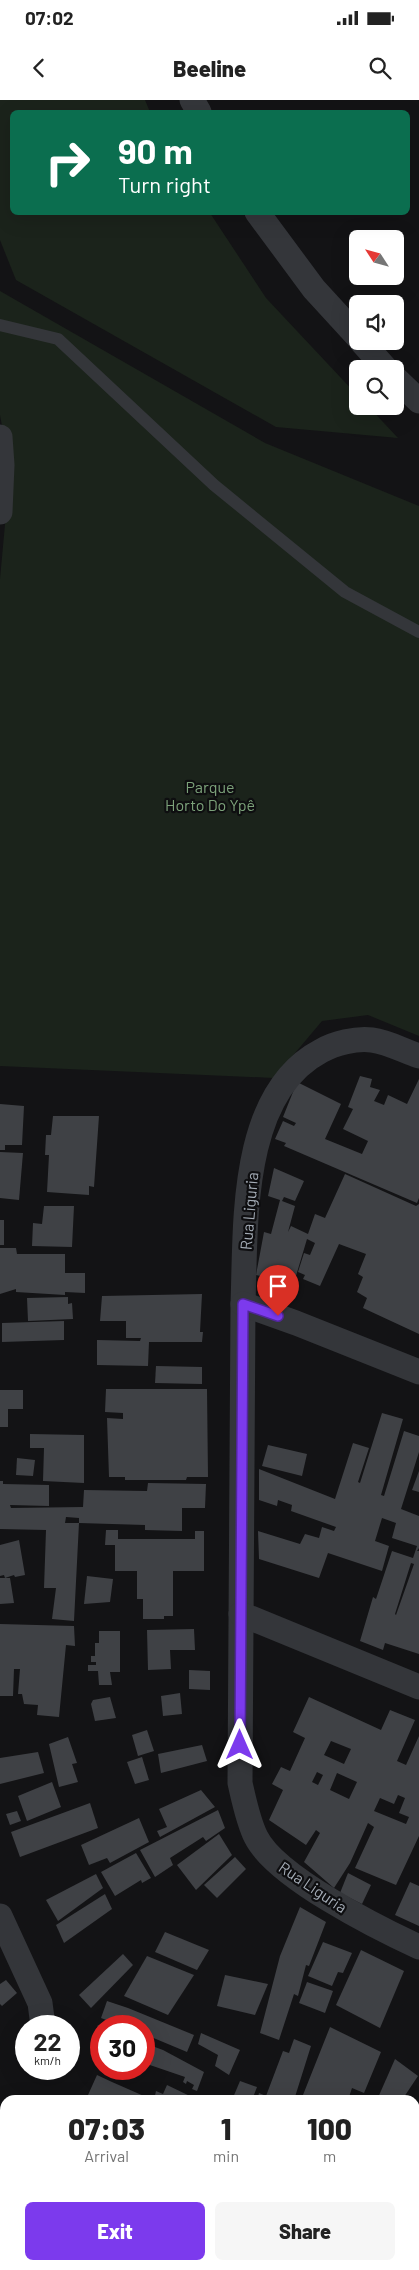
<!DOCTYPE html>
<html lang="en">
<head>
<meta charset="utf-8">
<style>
	body { margin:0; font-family:Barlow,sans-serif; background:#f6f6f6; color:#222; height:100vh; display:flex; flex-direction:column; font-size:19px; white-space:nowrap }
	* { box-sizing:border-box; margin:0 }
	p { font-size:16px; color:#767676 }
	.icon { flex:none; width:28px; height:28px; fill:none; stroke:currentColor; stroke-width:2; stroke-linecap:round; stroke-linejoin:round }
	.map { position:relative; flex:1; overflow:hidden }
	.sheet { position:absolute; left:0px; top:1995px; width:420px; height:175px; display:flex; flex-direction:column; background:#fff; border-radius:15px 15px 0 0; box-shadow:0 5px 20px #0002 }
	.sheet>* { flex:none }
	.hud { position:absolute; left:10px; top:10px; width:400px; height:105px; border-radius:8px; box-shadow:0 5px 20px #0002; background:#0b6e4f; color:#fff; overflow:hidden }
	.needle { width:32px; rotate:306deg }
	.fabs { position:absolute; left:349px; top:130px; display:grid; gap:10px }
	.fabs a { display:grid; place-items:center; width:55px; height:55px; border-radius:8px; background:#fff; box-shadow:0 5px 20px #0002; font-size:25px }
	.speed { position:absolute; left:15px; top:1915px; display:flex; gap:10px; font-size:25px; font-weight:700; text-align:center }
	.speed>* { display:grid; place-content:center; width:65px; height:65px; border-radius:50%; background:#fff; box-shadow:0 5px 20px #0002; line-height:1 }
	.speed small { font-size:12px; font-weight:400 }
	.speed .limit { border:8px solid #d22; background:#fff; color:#111 }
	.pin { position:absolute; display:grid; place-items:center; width:42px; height:42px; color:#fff; margin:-51px -21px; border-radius:50% 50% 50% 0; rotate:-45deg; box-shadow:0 0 5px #0007 }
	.pin .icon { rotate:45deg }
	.me { position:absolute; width:55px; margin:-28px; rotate:0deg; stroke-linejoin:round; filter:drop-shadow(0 0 4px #0008) }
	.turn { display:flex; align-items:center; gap:18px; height:105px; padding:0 25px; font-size:22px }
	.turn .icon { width:65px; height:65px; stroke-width:2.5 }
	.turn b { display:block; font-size:35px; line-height:42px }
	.eta { display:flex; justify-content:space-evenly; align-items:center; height:85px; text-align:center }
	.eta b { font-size:30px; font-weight:800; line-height:35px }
	.cta { display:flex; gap:10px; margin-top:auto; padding:10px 25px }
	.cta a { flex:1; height:58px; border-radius:8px; background:#7c3aed; color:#fff; font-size:20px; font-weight:800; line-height:58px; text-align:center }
	.cta a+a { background:#f6f6f6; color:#222 }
	.status { display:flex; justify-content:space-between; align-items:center; height:35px; padding:0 25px; background:#fff; direction:ltr }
	.status svg { height:14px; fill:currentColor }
	header { display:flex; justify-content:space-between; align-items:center; height:65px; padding:0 25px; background:#fff; font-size:22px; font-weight:800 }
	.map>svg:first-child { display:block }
	.green { fill:#1b231b }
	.building { fill:#3f4145; fill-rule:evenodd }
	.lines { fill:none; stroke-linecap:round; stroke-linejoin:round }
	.lane { stroke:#34363a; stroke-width:12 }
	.street { stroke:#34363a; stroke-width:25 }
	.route-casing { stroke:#51269a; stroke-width:12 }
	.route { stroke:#7c3aed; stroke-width:9 }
	.labels { text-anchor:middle; stroke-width:4.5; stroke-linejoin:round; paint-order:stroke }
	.park-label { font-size:16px; fill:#7ca27a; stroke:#0e0e10 }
	.street-label { font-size:16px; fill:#a4acb6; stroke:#0e0e10 }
</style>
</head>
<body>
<div class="status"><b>07:02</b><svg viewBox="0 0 49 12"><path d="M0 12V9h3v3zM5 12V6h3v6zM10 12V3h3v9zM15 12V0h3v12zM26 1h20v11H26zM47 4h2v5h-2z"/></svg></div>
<header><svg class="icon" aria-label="back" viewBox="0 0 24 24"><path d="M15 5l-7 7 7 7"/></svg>Beeline<svg class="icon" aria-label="search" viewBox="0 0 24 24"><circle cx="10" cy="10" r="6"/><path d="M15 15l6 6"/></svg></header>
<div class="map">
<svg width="419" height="2170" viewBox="0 0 419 2170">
	<rect width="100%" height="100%" fill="#131315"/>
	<!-- green -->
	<g class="green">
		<path d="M0,0H145L150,12H12V112L210,113L266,198L357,295L358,306H368L398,338L276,327L16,180L0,140Z"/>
		<path d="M0,191L265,343L419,406V936L368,915L322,921L274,978L0,966V479L10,370L0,315Z"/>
	</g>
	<!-- building -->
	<g class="building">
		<path d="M360,976L372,979L370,987L380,990L374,1001L384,1005L388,995L407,1004L419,979V1098L417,1103L284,1046L286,1043L275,1039L283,1021L294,1026L296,1023L283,1017L297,982L341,1004L325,1039L362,1054L368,1041L343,1029L353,1009L348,1007Z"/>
		<path d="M0,1004L24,1006L22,1045H5V1050H0Z"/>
		<path d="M53,1016H99L94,1087L89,1086V1095L47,1092L49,1055H45L46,1035H51Z"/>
		<path d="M0,1052L23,1053L19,1100L0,1098Z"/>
		<path d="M274,1068L304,1081L295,1101L284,1097L282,1101L295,1106L288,1132L291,1126L308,1134L315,1114L325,1118L345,1074L416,1106L419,1104V1234L363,1208L367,1198L357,1192L363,1177L358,1174L366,1154L339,1144L320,1186L303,1179L305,1175L298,1172L304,1153L310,1155L315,1143L307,1139L290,1196L273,1189L277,1180L256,1175L264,1132L271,1134L280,1100L268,1096Z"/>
		<path d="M44,1106H74L72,1147L32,1146L33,1123L42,1124Z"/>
		<rect x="0" y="1120" width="4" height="25"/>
		<path d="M0,1148H16L17,1154H65V1173H85V1193L65,1192V1195L16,1192V1189L0,1194Z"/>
		<path d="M202,1194L200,1232H203L202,1242H149L148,1266L97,1265V1240L140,1241L141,1238H126V1221H100L102,1196Z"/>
		<path d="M68,1197V1204L72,1203L73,1219L28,1221L27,1198Z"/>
		<path d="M64,1221V1240L2,1242V1223Z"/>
		<path d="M156,1266L202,1267V1284L155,1283Z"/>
		<path d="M106,1289H207L208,1377H187L186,1380H125V1377H109L107,1318L123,1319V1313L105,1312Z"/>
		<path d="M0,1290H23V1309H8V1327H0Z"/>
		<path d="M382,1313L403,1319L381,1395L384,1396L404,1331L419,1336V1352L401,1409L419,1416V1448L417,1451H419V1554L385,1543L383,1550L360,1541L373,1497L376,1499L392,1451L413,1458L417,1446L392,1438L396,1423L382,1418L375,1441L389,1446L382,1471L328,1453L319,1478L259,1459L258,1431L300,1444L305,1434L319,1438L322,1427L334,1431L336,1427L291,1411L292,1405L278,1400L277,1406L259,1400V1369L335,1399L353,1343L369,1348L358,1382L360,1383ZM411,1463L414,1464L396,1515L395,1514Z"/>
		<path d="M30,1334L84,1335V1383L43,1381L44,1348H30Z"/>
		<path d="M268,1345L307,1354L302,1376L262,1366Z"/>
		<path d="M17,1358L35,1360L33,1376L16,1375Z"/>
		<path d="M419,1371V1392L412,1390Z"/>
		<path d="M0,1381H3V1384L49,1385V1406L10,1405L11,1408L83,1407L84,1390L147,1391L148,1383L206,1384L205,1408H182V1431L145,1430V1425L79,1423V1418L66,1417L65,1423H79L74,1521L52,1519L56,1488H44L46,1430L0,1429Z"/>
		<path d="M106,1430H118V1439H195V1431H204V1471H173V1516H164V1519H143V1499H137V1471H115V1445H105Z"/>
		<path d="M19,1440L25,1475L15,1477L14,1475L5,1478H10L14,1503L0,1504V1478H5L4,1475L0,1476V1445Z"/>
		<path d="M87,1476L113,1479L110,1502L84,1504Z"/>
		<path d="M0,1524L74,1526L75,1546L66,1545L59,1617L37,1615L38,1605L24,1604L22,1594H18L20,1569H14L13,1596H0Z"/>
		<path d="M194,1529L195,1550H170L171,1569L148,1570L147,1530Z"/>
		<path d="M99,1531H120V1572H110L112,1585H99L98,1571H88V1565H96V1562H91V1556H95V1543H99Z"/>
		<path d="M189,1570L210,1571V1590L189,1589Z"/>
		<path d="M180,1593L182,1614L163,1616L161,1596Z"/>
		<path d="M110,1597L116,1618L95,1621L91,1604L93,1600Z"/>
		<path d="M309,1597L381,1630L390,1610L415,1620L397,1661L406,1665L419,1636V1736L396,1785L355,1768L374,1727L368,1723L350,1763L334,1788L304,1762L320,1733L316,1730L306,1745L269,1720L283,1690L272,1684L281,1667L290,1671L305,1638L293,1632ZM331,1641L351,1649L344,1664L324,1655ZM317,1672L323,1675L318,1685L312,1682ZM337,1673L357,1682L349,1699L330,1690ZM398,1695L405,1698L399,1713L409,1717L406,1724L374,1711L380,1698L394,1704Z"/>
		<path d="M147,1630L154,1651L138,1656L132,1635Z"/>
		<path d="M68,1637L77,1663L72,1664L78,1682L59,1687L49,1644Z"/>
		<path d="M202,1645L207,1661L161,1673L158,1654Z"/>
		<path d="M38,1652L44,1673L0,1684V1658Z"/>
		<path d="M142,1657L149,1680L135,1684L127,1662Z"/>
		<path d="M52,1682L61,1707L27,1721L18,1696Z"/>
		<path d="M201,1690L215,1707L160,1737L157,1731L167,1727L159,1709Z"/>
		<path d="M90,1703L98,1728L20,1757L11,1732Z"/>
		<path d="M218,1710L225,1728L206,1741L203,1737L170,1758L173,1765L155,1777L140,1750Z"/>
		<path d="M17,1711L21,1721L10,1725L6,1714Z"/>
		<path d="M139,1718L149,1742L110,1763L107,1758L89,1765L81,1745Z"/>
		<path d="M219,1734L232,1755L196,1790L177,1765Z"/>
		<path d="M136,1753L151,1778L142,1783L141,1780L115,1796L101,1772Z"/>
		<path d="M235,1757L246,1769L217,1798L204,1785Z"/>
		<path d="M348,1773L371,1785L362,1804L340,1793Z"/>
		<path d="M96,1774L103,1788L58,1821L46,1800Z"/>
		<path d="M410,1782L419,1786V1826L395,1815Z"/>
		<path d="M105,1794L112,1809L64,1843L56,1825Z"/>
		<path d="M300,1807L326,1822L309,1866L306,1865L298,1896L294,1894L279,1940L260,1933L280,1856Z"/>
		<path d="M165,1832L209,1850L197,1870L155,1852Z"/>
		<path d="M323,1842L352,1853L343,1873L338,1872L332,1886L308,1876Z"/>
		<path d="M361,1850L404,1871L380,1928L336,1905Z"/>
		<path d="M123,1854L133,1865L91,1908L79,1895Z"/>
		<path d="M147,1856L194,1875L168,1915L124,1896Z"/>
		<path d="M225,1875L268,1884L255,1915L217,1906Z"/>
		<path d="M6,1880L17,1893L2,1906L0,1904V1884Z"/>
		<path d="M307,1882L333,1891L325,1913L299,1903Z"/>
		<path d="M107,1901L128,1908L194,1935L187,1952L144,1934V1926H122L101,1918Z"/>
		<path d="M98,1925L101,1926V1948L91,1945Z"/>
		<path d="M330,1927L381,1952L364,1993L352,1988L348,2000H301Z"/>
		<path d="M201,1933L240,1950L229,1975L215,1966L218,1955L198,1944Z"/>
		<path d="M294,1939L311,1946L294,2000H257L259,1993L266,1996L283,1951L289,1953Z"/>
		<path d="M144,1943L163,1950L204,1972L197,1991L192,1989L194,1985L187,1981L186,1984L183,1982L185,1977L144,1963Z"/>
		<path d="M395,1959L418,1976L402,2000H377Z"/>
		<path d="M97,1975L112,1982L153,2000H97L88,1995Z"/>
		<path d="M240,1981L257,1987L252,2000H232Z"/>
		<path d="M167,1985L194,1998L196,1995L207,2000H154L156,1991L163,1994Z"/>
		<path d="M419,2006V2030L415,2024L418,2021L415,2016V2008Z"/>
		<path d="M419,2046V2170H403L399,2165H415V2049Z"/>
		<path d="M83,2165H104L101,2170H80Z"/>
		<path d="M113,2165H139L136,2170H115L111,2168Z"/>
		<path d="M310,2165H364L368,2170H308Z"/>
		<path d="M372,2165H394L398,2170H375Z"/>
	</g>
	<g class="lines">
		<!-- lane -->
		<path class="lane" d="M0,225L58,239L214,385L345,492L419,532"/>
		<!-- street -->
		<g class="street">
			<path d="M192,0L199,12"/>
			<path d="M257,112L314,189L358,237"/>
			<path d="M361,241L386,269"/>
			<path d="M395,278L419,301"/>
			<path d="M0,337L2,365L0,412"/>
			<path d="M419,956C404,951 388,942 372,940C356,938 335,943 321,951C239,994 246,1125 243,1204L240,1683C244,1700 248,1721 256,1737C276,1777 378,1828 419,1847"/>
			<path d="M243,1204L296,1223L419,1272"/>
			<path d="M241,1514L419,1587"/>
			<path d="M0,1816L40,1903L43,1926"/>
		</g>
	</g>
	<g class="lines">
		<!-- route casing -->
		<g class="route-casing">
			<path id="route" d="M240,1645L243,1204L278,1216"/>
		</g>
		<!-- route -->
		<use href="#route" class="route"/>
	</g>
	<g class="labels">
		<!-- park labels -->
		<g class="park-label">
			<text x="210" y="693">Parque<tspan x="210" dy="18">Horto Do Ypê</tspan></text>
		</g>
		<!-- street labels -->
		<g class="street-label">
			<text transform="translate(249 1111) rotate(-85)" y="6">Rua Liguria</text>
			<text transform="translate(313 1787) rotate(34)" y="6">Rua Liguria</text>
		</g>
	</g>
</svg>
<div class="fabs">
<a><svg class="needle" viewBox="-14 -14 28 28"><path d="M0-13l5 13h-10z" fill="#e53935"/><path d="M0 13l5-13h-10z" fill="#767676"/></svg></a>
<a><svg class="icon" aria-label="sound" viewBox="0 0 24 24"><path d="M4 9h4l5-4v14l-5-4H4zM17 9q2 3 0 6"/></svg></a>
<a><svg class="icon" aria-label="search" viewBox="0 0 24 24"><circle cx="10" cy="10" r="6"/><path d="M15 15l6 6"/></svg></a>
</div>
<div class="speed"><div>22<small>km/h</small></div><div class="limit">30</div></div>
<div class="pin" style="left:278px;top:1216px;background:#d93025"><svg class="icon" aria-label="arrive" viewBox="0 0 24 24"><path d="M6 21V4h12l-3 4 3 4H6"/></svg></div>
<svg class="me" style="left:240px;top:1645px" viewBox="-20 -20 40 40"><path d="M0-17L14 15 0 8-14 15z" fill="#7c3aed" stroke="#fff" stroke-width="4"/></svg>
<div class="hud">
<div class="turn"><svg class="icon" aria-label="right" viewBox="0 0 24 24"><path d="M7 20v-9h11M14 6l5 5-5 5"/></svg><div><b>90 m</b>Turn right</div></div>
</div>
<section class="sheet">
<div class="eta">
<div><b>07:03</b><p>Arrival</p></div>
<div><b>1</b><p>min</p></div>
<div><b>100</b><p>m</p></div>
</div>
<div class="cta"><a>Exit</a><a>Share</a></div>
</section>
</div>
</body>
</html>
